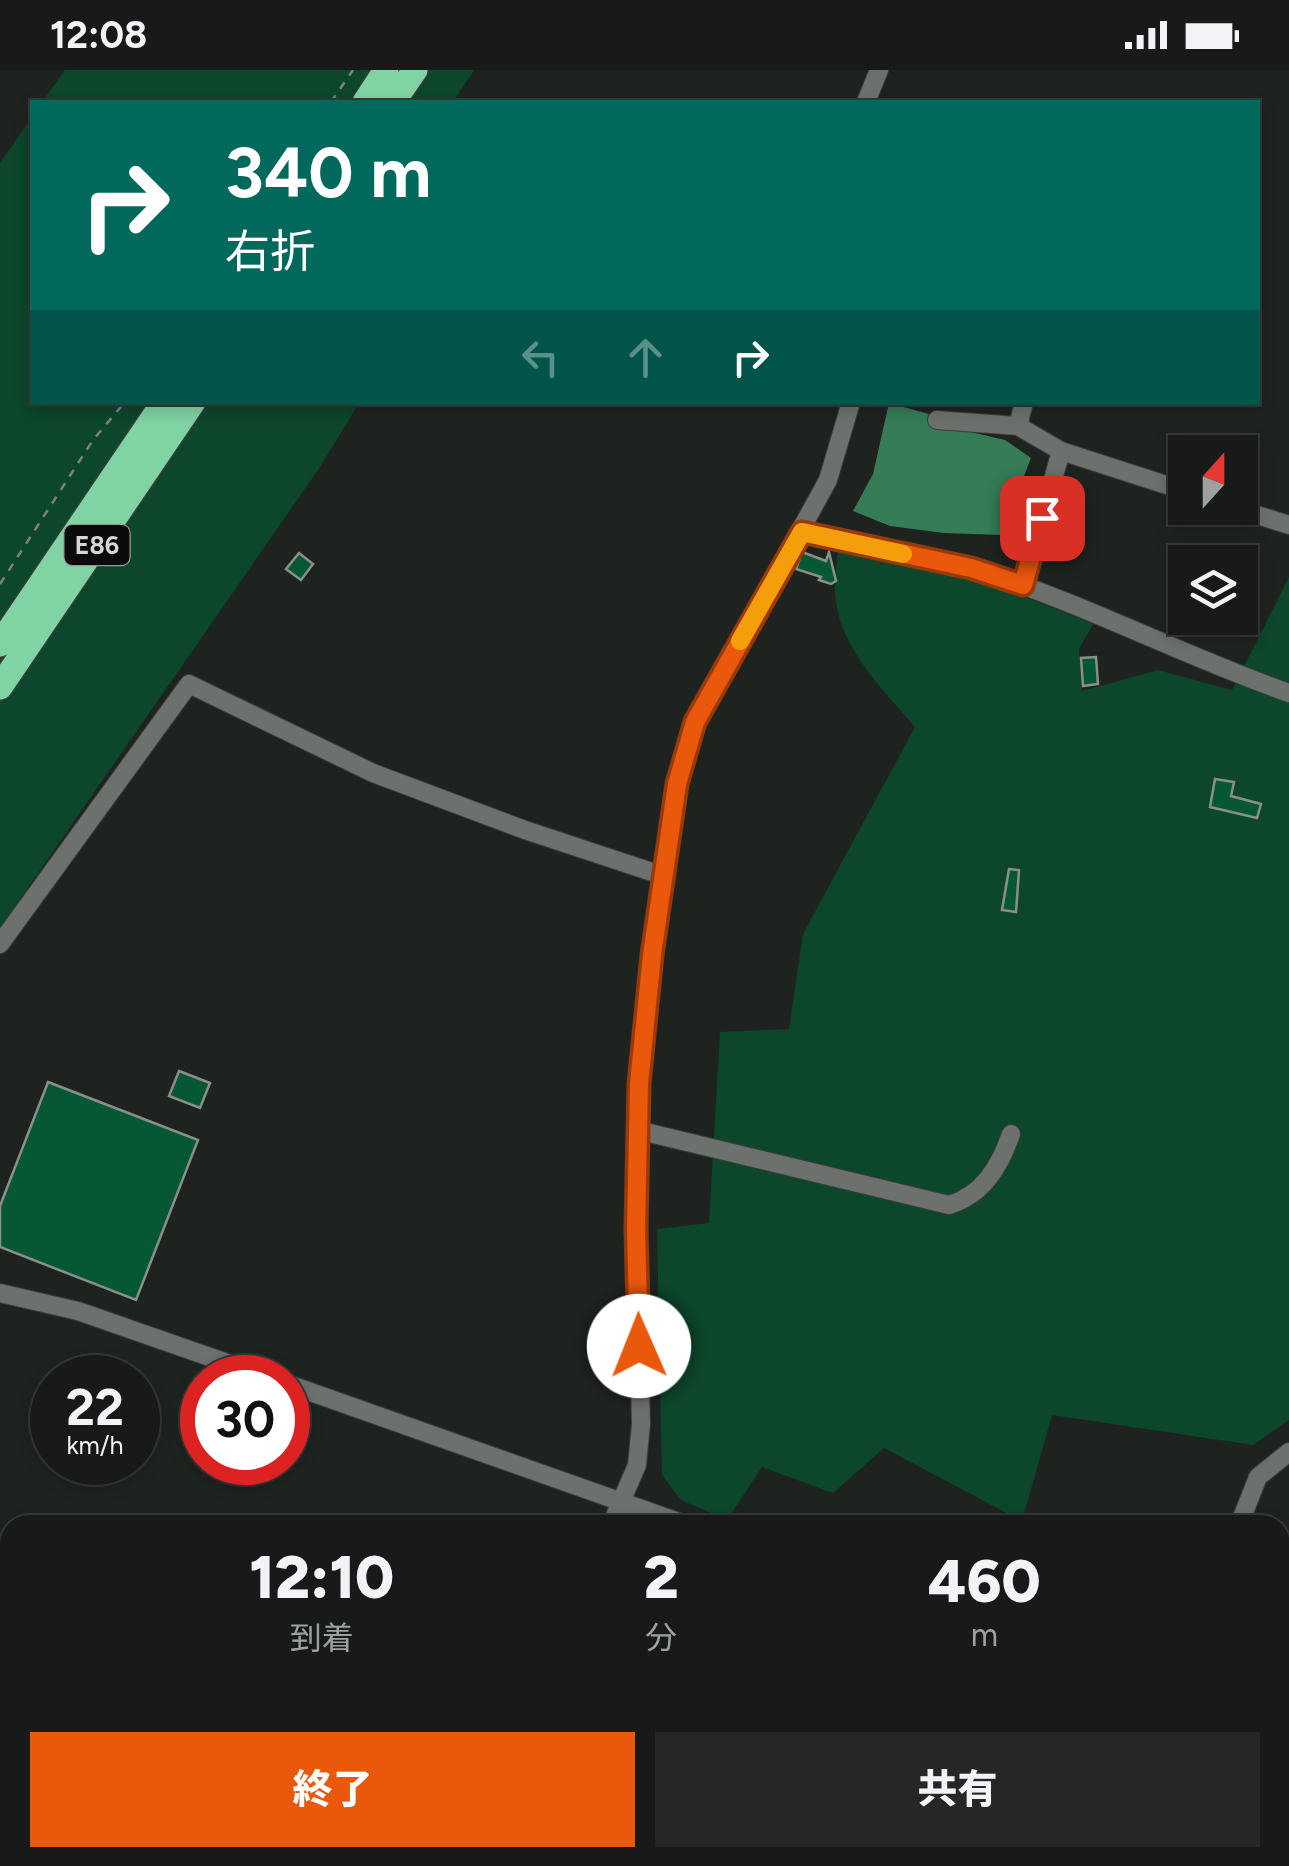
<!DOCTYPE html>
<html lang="ja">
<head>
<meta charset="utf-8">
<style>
	body { margin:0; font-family:Figtree,"Noto Sans JP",sans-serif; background:#242725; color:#f1f3f6; height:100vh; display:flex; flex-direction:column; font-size:38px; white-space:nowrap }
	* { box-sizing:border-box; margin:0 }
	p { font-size:32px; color:#9ea1a2 }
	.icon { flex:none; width:55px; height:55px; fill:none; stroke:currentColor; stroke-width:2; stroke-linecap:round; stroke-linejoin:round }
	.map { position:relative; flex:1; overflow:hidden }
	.details { position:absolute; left:0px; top:1445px; width:1290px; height:352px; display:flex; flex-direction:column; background:#171a18; border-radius:30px 30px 0 0; box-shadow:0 5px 15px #0003,0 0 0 2px #363837 }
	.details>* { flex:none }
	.guide { position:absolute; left:30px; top:30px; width:1230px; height:305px; border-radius:0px; box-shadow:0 5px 15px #0003,0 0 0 2px #363837; background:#00695c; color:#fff; overflow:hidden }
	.needle { width:65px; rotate:21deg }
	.controls { position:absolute; left:1168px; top:365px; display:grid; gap:20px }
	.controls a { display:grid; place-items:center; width:90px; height:90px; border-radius:0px; background:#171a18; box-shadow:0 5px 15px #0003,0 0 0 2px #363837; font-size:50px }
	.speed { position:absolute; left:30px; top:1285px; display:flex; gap:20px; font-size:50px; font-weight:700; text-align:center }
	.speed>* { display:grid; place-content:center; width:130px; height:130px; border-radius:50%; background:#171a18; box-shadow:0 5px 15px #0003,0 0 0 2px #363837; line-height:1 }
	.speed small { font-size:25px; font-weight:400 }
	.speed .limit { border:15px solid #d22; background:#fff; color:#111 }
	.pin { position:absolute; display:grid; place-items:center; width:85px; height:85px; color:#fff; margin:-42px; border-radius:20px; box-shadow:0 5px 15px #0006 }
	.me { position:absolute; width:110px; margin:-55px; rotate:359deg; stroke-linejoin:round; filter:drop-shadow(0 0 8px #0008) }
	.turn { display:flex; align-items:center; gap:35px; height:210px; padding:0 30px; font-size:45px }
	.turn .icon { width:130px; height:130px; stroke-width:2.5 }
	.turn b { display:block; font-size:70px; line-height:85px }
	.lanes { display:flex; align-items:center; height:95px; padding:0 30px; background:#0003; justify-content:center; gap:50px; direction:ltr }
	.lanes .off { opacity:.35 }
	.eta { display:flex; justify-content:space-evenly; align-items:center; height:170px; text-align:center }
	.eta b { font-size:60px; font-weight:800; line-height:70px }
	.button { display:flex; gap:20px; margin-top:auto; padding:20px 30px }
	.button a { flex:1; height:115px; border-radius:0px; background:#ea580c; color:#fff; font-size:40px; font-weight:800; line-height:115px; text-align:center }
	.button a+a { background:#242725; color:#f1f3f6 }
	.status { display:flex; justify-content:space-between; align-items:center; height:70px; padding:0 50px; background:#171a18; direction:ltr }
	.status svg { height:28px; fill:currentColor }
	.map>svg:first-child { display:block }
	.green { fill:#0c462b }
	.water { fill:#367c57 }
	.building { fill:#065835; stroke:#8a8f8c; stroke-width:2.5 }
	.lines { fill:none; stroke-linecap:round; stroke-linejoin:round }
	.minor-casing { stroke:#3a3d3b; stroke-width:20 }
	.highway-casing { stroke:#3a3d3b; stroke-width:28 }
	.path { stroke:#7e817f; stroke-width:2.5; stroke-dasharray:8 8; stroke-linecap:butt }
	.minor { stroke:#6d716e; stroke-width:18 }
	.highway { stroke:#80d3a3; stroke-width:25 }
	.route-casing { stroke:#983908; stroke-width:25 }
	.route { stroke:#ea580c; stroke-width:18 }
	.slow { stroke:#f59e0b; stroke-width:18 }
	.labels { text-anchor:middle; stroke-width:10; stroke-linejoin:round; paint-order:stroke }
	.shield { fill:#0a0b0a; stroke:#979a98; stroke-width:2.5 }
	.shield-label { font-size:25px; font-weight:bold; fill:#d4d7d5 }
</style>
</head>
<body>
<div class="status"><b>12:08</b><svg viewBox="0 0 49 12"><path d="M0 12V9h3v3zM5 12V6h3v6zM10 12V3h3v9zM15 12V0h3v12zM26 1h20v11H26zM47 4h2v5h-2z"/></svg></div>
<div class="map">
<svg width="1289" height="1796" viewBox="0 0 1289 1796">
	<rect width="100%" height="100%" fill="#1f2320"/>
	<!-- green -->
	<g class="green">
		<path d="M65,0H474L453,32H42Z"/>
		<path d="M32,47V332L359,333L320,397L0,858V93Z"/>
		<path d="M838,481L970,505L1093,554L1079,579L1082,621L1158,600L1232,620L1289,507V1350L1253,1375L1052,1345L1022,1451L884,1378L833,1423L762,1397L727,1450L681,1430L662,1405L657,1159L709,1153L720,962L789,959L803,864L915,657C882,618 837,576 835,521C834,508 837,494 838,481Z"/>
		<path d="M279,1788H808L805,1796H275Z"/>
		<path d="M1127,1788H1210L1209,1796H1125Z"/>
	</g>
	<!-- water -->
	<path class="water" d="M889,333L936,346V354L1005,370L1031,388L1001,465L944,463L890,456L853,441L873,404Z"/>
	<!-- building -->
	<g class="building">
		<path d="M802,482L826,491L829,482L836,511L831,514L819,510L821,507L796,499Z"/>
		<path d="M299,483L313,494L301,510L286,499Z"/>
		<path d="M1096,587L1098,614L1083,616L1081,588Z"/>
		<path d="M1215,709L1234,712L1231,726L1261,734L1257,748L1210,737Z"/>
		<path d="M1009,799L1019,800L1016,842L1002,840Z"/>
		<path d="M179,1001L210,1013L200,1038L169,1026Z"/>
		<path d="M48,1012L198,1070L136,1230L0,1177V1136Z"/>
	</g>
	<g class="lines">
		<!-- minor casing -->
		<g class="minor-casing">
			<g id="minor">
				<path d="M866,32L879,0"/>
				<path d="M1024,332L1018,356L1061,381L1185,421"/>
				<path d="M937,350L1018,356"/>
				<path d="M1235,438L1289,455"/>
				<path d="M802,462C858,475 919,482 974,499C1082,532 1183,586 1289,623"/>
				<path d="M1023,515L1061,381"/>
				<path d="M0,874L189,614L373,703L525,760L664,806"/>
				<path d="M637,1060L949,1135C983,1125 1000,1096 1011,1064"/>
				<path d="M0,1223L78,1241L270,1308"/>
				<path d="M288,1314L687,1455"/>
				<path d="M611,1455L637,1395L641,1354L636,1159L639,1013L652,885L677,713L695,652L828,410L851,332"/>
				<path d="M1239,1455L1258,1407L1289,1382"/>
				<path d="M1280,1720L1289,1723"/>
				<path d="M245,1796L249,1788"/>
			</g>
		</g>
		<!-- highway casing -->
		<g class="highway-casing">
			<g id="highway">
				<path d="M365,32L386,0"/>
				<path d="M393,32L415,0"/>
				<path d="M0,574L164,332"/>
				<path d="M0,617L193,332"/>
			</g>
		</g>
		<!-- path -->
		<g class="path">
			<path d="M331,32L353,0"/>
			<path d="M0,514L93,370L125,332"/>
		</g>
		<!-- minor -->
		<use href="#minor" class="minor"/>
		<!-- highway -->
		<use href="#highway" class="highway"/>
	</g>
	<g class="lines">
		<!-- route casing -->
		<g class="route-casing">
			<path id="route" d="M639,1276L636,1159L639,1014L652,885L677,714L695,652L802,462L971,498L1023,515L1042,448"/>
		</g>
		<!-- route -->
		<use href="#route" class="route"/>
		<!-- slow -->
		<path class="slow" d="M740,571L802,462L903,484"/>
	</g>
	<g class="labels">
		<!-- shield labels -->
		<rect class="shield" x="64.5" y="455" width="65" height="40" rx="8"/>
		<g class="shield-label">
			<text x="97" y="484">E86</text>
		</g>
	</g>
</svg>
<div class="controls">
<a><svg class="needle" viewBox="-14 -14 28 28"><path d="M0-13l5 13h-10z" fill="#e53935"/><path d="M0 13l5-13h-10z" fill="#9ea1a2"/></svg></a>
<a><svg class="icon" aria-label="layers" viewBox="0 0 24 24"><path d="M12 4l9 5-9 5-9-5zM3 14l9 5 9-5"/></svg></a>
</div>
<div class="speed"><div>22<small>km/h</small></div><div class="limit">30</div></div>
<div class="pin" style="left:1042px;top:448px;background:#d93025"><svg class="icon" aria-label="arrive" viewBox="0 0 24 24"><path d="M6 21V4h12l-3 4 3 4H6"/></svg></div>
<svg class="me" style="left:639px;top:1276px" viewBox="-20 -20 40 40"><circle r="19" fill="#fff"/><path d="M0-13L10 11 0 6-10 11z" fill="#ea580c"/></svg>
<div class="guide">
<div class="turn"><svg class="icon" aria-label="right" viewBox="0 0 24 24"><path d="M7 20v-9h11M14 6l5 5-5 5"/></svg><div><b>340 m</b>右折</div></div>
<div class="lanes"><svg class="icon off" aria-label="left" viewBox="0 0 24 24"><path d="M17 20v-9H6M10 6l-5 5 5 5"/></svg><svg class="icon off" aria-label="ahead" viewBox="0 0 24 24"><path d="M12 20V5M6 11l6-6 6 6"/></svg><svg class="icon" aria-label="right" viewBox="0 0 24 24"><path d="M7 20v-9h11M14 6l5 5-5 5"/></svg></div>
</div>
<section class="details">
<div class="eta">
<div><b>12:10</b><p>到着</p></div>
<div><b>2</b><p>分</p></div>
<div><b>460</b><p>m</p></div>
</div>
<div class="button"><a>終了</a><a>共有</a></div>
</section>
</div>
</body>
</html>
